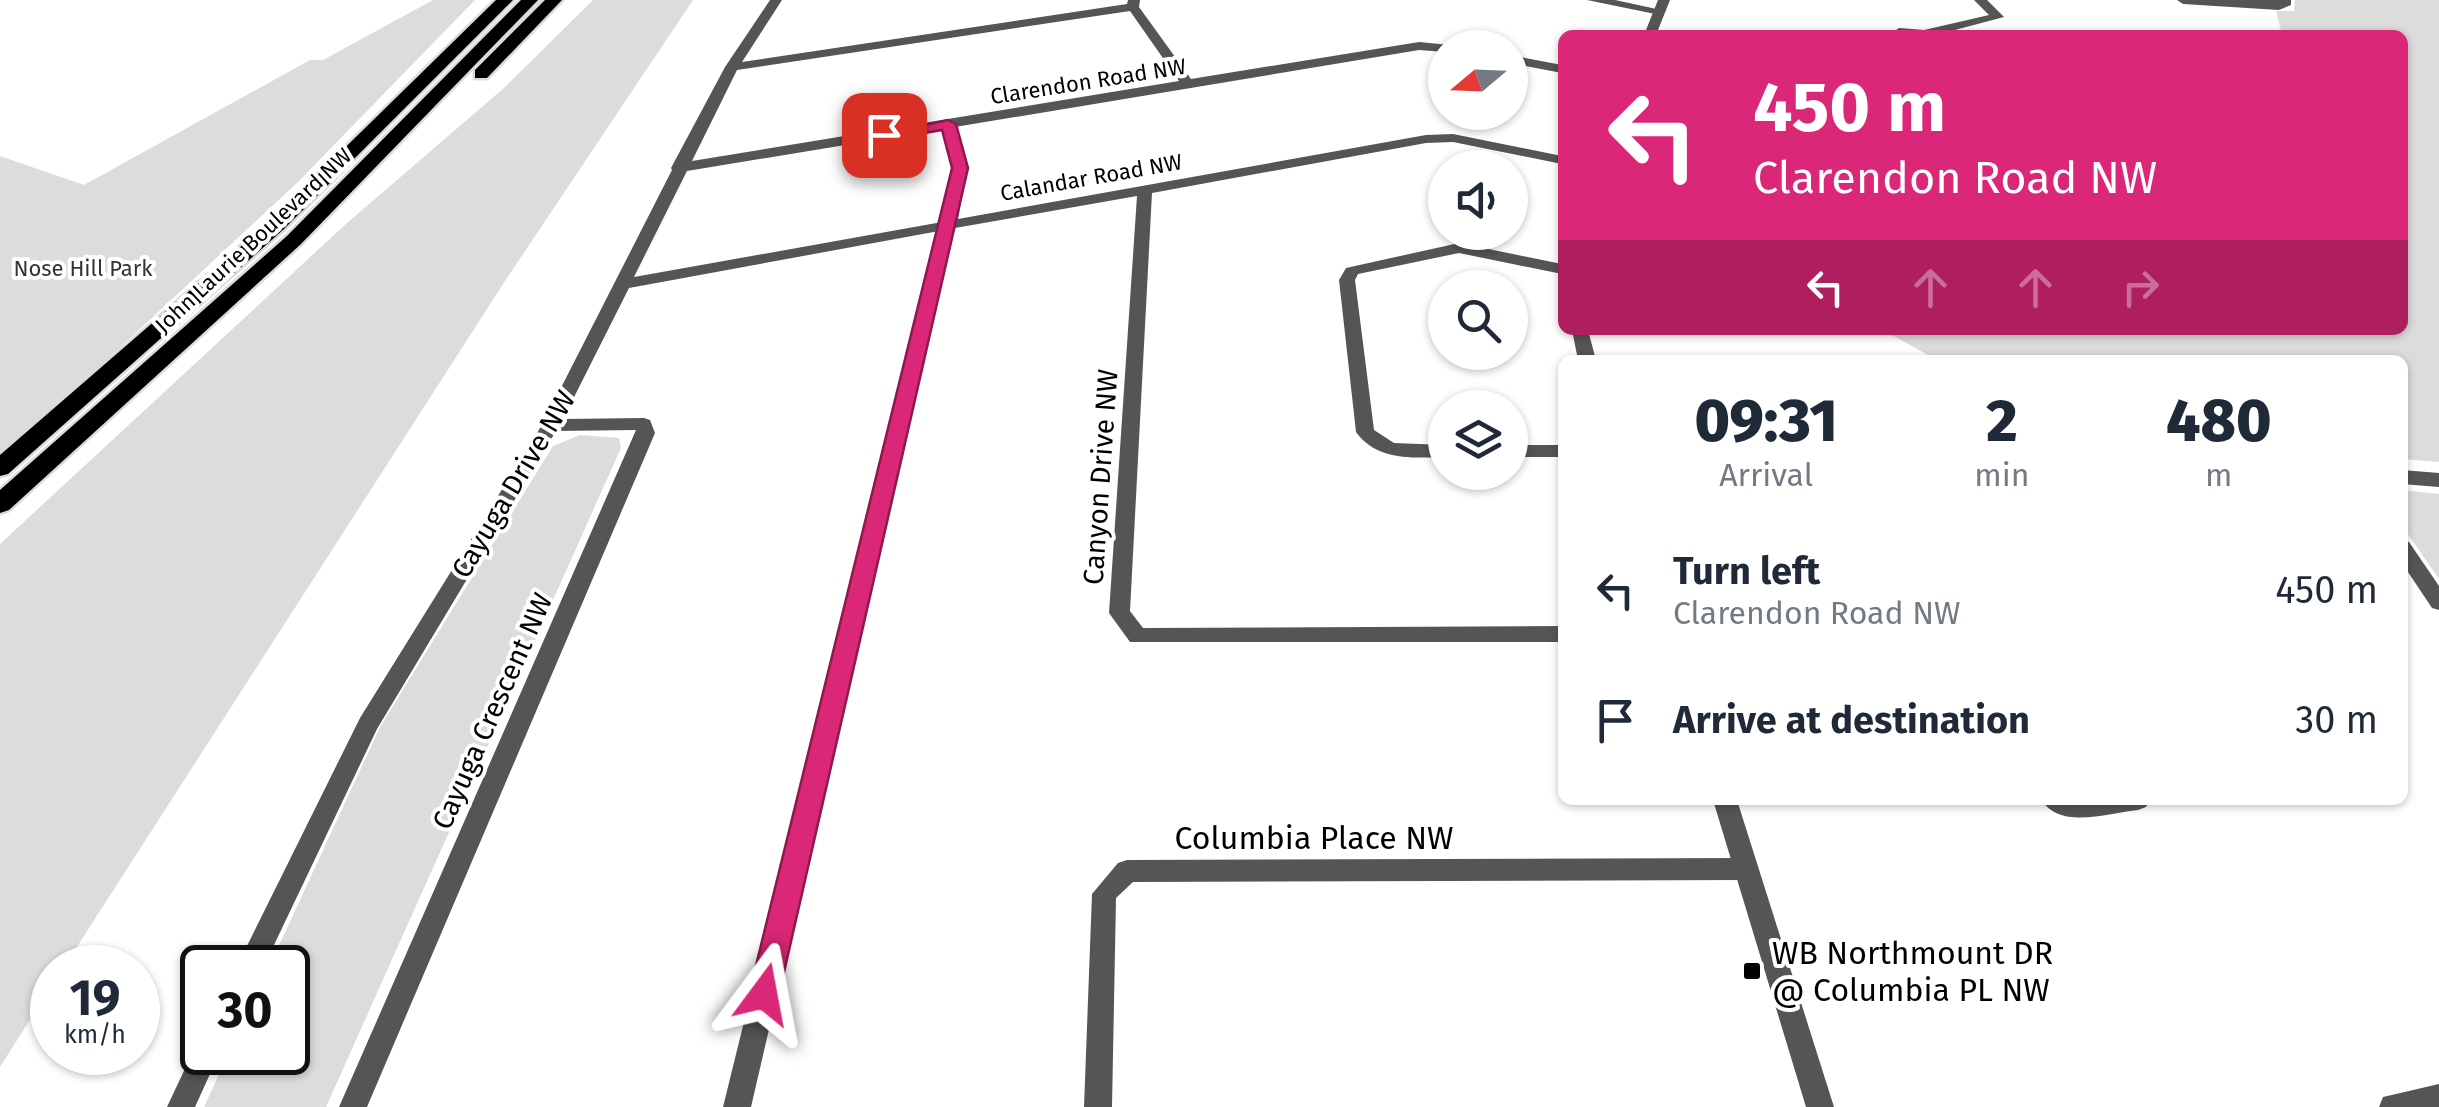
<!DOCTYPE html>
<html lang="en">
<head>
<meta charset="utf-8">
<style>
	body { margin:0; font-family:"Fira Sans",sans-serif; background:#f6f6f7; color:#1f2937; height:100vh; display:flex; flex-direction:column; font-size:38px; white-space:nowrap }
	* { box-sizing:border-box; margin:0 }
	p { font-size:32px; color:#747a83 }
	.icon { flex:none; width:55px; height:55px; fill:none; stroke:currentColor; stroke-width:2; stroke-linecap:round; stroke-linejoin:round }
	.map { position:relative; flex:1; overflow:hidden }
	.panel { position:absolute; left:1558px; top:355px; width:850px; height:450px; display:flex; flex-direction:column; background:#fff; border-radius:15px; box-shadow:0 2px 8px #0004 }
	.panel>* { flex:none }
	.guide { position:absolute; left:1558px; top:30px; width:850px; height:305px; border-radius:15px; box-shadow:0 2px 8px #0004; background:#db2777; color:#fff; overflow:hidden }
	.needle { width:65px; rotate:251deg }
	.buttons { position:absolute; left:1428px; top:30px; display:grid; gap:20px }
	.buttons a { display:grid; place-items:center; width:100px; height:100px; border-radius:50%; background:#fff; box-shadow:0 2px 8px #0004; font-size:50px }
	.speed { position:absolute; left:30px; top:945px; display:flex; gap:20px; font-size:50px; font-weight:700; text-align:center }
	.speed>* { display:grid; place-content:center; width:130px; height:130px; border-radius:50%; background:#fff; box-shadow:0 2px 8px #0004; line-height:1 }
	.speed small { font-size:25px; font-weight:400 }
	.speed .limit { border:5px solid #111; border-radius:15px; background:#fff; color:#111 }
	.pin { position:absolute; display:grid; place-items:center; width:85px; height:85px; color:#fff; margin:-42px; border-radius:20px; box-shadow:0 5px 15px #0006 }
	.me { position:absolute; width:110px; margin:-55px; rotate:13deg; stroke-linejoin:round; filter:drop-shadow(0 0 8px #0008) }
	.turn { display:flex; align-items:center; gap:35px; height:210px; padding:0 30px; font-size:45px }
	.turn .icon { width:130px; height:130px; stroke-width:2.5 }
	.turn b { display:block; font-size:70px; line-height:85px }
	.lanes { display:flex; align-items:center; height:95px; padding:0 30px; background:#0003; justify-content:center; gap:50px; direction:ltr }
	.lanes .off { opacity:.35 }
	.eta { display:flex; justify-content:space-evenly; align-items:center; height:170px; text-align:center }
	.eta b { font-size:60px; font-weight:800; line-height:70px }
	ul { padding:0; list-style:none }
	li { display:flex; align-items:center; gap:30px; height:130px; padding:0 30px }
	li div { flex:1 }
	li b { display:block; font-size:38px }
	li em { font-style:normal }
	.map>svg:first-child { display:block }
	.green { fill:#dcdcdc }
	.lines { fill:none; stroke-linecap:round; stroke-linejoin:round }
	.primary-casing { stroke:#dbdbdb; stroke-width:5 }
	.minor { fill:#555; fill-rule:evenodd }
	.tertiary { fill:#555; fill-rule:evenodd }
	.primary { fill:#000; fill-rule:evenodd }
	.route { fill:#db2777; stroke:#8e194d; stroke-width:2.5 }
	.poi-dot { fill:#000; stroke:#fff; stroke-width:4 }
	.labels { text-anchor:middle; stroke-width:8; stroke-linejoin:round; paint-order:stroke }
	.far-street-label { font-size:22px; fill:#000; stroke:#fff }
	.far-park-label { font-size:22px; fill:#333; stroke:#fff }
	.street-label { font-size:28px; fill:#000; stroke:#fff }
	.near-street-label { font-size:32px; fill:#000; stroke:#fff }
	.near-poi-label { font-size:32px; fill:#000; stroke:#fff; text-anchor:start }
</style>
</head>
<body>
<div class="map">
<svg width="2439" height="1107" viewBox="0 0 2439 1107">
	<rect width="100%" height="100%" fill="#fff"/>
	<!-- green -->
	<g class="green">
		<path d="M433,0H475L297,183L0,459V156L84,185L310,60H323Z"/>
		<path d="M593,0H693L505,281L64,967L52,968V985L0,1067V544L347,223L504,88Z"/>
		<path d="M2295,0H2439V462L2403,459L2402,360H1937L1883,330H2402V35H2282L2276,11H2294Z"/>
		<path d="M580,435L619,438L621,448L326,1107H204L229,1053L288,1052V968L269,967L380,727L553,446Z"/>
		<path d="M2402,490L2439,494V579L2403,527Z"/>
	</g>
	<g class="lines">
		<!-- primary casing -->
		<g class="primary-casing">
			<g id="primary">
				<path d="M496,0H513L284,229L8,474L0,476V455L270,221Z"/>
				<path d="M521,0H538L301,244L9,510L0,513V490L287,236Z"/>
				<path d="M545,0H562L487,78H475V70Z"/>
			</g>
		</g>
		<!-- minor -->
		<g class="minor">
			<path d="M770,0H782L742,62L1127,4L1128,0H1140L1139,7L1191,79L1419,42L1450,45L1451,48H1445V52L1419,50L955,127L967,169L958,219L1426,135L1453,134L1562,156V164L1453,142L1426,143L1152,193L1130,611L1143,628L1562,626V642H1130L1109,613L1137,196L955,228L751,1107H723L939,231L629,288L563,419L644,418L650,420L655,433L367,1107H339L636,430L556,431L377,729L263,968H236L360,718L542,425L672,170L671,168L725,67ZM1130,11L1179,81L692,161L737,70ZM942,129L953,169L942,222L634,277L687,171Z"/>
			<path d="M1587,0H1615L1666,11L1660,15Z"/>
			<path d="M1974,0H1987L2004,17L1936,35H1896L1893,32L1899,28L1924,30L1989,15Z"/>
			<path d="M2177,0H2291V5L2279,10L2183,4Z"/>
			<path d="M1510,55L1562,65V73L1510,63Z"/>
			<path d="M1459,243L1562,264V274L1459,253L1358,274L1355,280L1374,430L1394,443L1445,445V457C1412,458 1377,461 1356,432L1339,280L1346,268Z"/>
			<rect x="1510" y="445" width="52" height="12"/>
			<path d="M2402,540L2409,542L2439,586V610L2432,608L2402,563Z"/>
			<path d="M2042,800H2150L2146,807L2138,810C2110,813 2059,830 2042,800Z"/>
			<path d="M1746,858L1755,861L1758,869L1755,877L1746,880L1133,882L1116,898L1112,1107H1084L1092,894L1118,863L1127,860Z"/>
			<path d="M202,1040V1052H220L195,1107H167L197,1043Z"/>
			<path d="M2439,1084V1107H2379L2383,1097Z"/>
		</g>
		<!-- tertiary -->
		<g class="tertiary">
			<path d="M1658,0H1670L1656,35H1644Z"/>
			<path d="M1572,330H1588L1596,360H1578Z"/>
			<path d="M2402,470L2439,473V487L2402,484Z"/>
			<path d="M1713,800H1737L1834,1107H1806Z"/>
		</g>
		<!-- primary -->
		<use href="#primary" class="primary"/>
	</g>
	<!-- route -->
	<path class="route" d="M948,120L956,124L968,168L779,994L775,1004L764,1008L754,1004L749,994L952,168L942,130L884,140L876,135Z"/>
	<!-- markers -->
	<rect class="poi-dot" x="1742" y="961" width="20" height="20" rx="5"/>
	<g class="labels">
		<!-- far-street labels -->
		<g class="far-street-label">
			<text transform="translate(1088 81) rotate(-9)" y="8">Clarendon Road NW</text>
			<text transform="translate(1091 177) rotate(-10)" y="8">Calandar Road NW</text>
			<text transform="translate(253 240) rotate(-43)" y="8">John Laurie Boulevard NW</text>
		</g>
		<!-- far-park labels -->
		<g class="far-park-label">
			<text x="83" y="276">Nose Hill Park</text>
		</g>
		<!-- street labels -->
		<g class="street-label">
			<text transform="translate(1100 477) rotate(-86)" y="10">Canyon Drive NW</text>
			<text transform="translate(513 484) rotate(-59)" y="10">Cayuga Drive NW</text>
			<text transform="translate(492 711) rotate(-66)" y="10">Cayuga Crescent NW</text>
		</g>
		<!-- near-street labels -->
		<g class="near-street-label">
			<text x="1314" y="849">Columbia Place NW</text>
		</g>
		<!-- near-poi labels -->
		<g class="near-poi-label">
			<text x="1772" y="964">WB Northmount DR<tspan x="1772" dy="37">@ Columbia PL NW</tspan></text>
		</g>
	</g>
</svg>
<div class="buttons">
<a><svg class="needle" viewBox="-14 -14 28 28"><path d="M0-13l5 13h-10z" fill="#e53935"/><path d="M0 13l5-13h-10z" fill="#747a83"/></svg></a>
<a><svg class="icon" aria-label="sound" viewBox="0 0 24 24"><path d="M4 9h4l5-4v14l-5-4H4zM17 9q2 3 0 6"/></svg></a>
<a><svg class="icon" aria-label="search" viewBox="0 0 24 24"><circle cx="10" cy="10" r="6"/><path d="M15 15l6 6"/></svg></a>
<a><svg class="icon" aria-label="layers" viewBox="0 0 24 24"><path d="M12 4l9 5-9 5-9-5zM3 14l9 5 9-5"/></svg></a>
</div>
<div class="speed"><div>19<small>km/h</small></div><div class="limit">30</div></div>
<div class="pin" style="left:884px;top:135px;background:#d93025"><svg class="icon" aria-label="arrive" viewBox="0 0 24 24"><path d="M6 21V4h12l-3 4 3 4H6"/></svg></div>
<svg class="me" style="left:764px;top:994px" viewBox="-20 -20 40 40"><path d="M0-17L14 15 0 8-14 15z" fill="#db2777" stroke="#fff" stroke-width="4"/></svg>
<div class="guide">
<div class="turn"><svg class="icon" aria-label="left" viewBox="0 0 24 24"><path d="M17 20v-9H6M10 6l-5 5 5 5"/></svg><div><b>450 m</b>Clarendon Road NW</div></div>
<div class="lanes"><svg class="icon" aria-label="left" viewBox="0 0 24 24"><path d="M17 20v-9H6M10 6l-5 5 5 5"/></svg><svg class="icon off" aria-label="ahead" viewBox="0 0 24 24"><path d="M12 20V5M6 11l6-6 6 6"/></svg><svg class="icon off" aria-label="ahead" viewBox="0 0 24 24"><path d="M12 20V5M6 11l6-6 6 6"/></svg><svg class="icon off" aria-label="right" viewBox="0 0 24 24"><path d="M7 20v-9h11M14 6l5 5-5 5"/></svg></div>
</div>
<section class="panel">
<div class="eta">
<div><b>09:31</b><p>Arrival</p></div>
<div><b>2</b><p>min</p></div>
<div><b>480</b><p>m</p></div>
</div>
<ul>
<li><svg class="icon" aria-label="left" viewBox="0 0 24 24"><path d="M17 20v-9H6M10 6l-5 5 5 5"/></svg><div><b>Turn left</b><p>Clarendon Road NW</p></div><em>450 m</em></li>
<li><svg class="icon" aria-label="arrive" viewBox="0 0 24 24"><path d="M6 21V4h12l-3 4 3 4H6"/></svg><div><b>Arrive at destination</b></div><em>30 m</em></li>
</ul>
</section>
</div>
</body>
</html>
